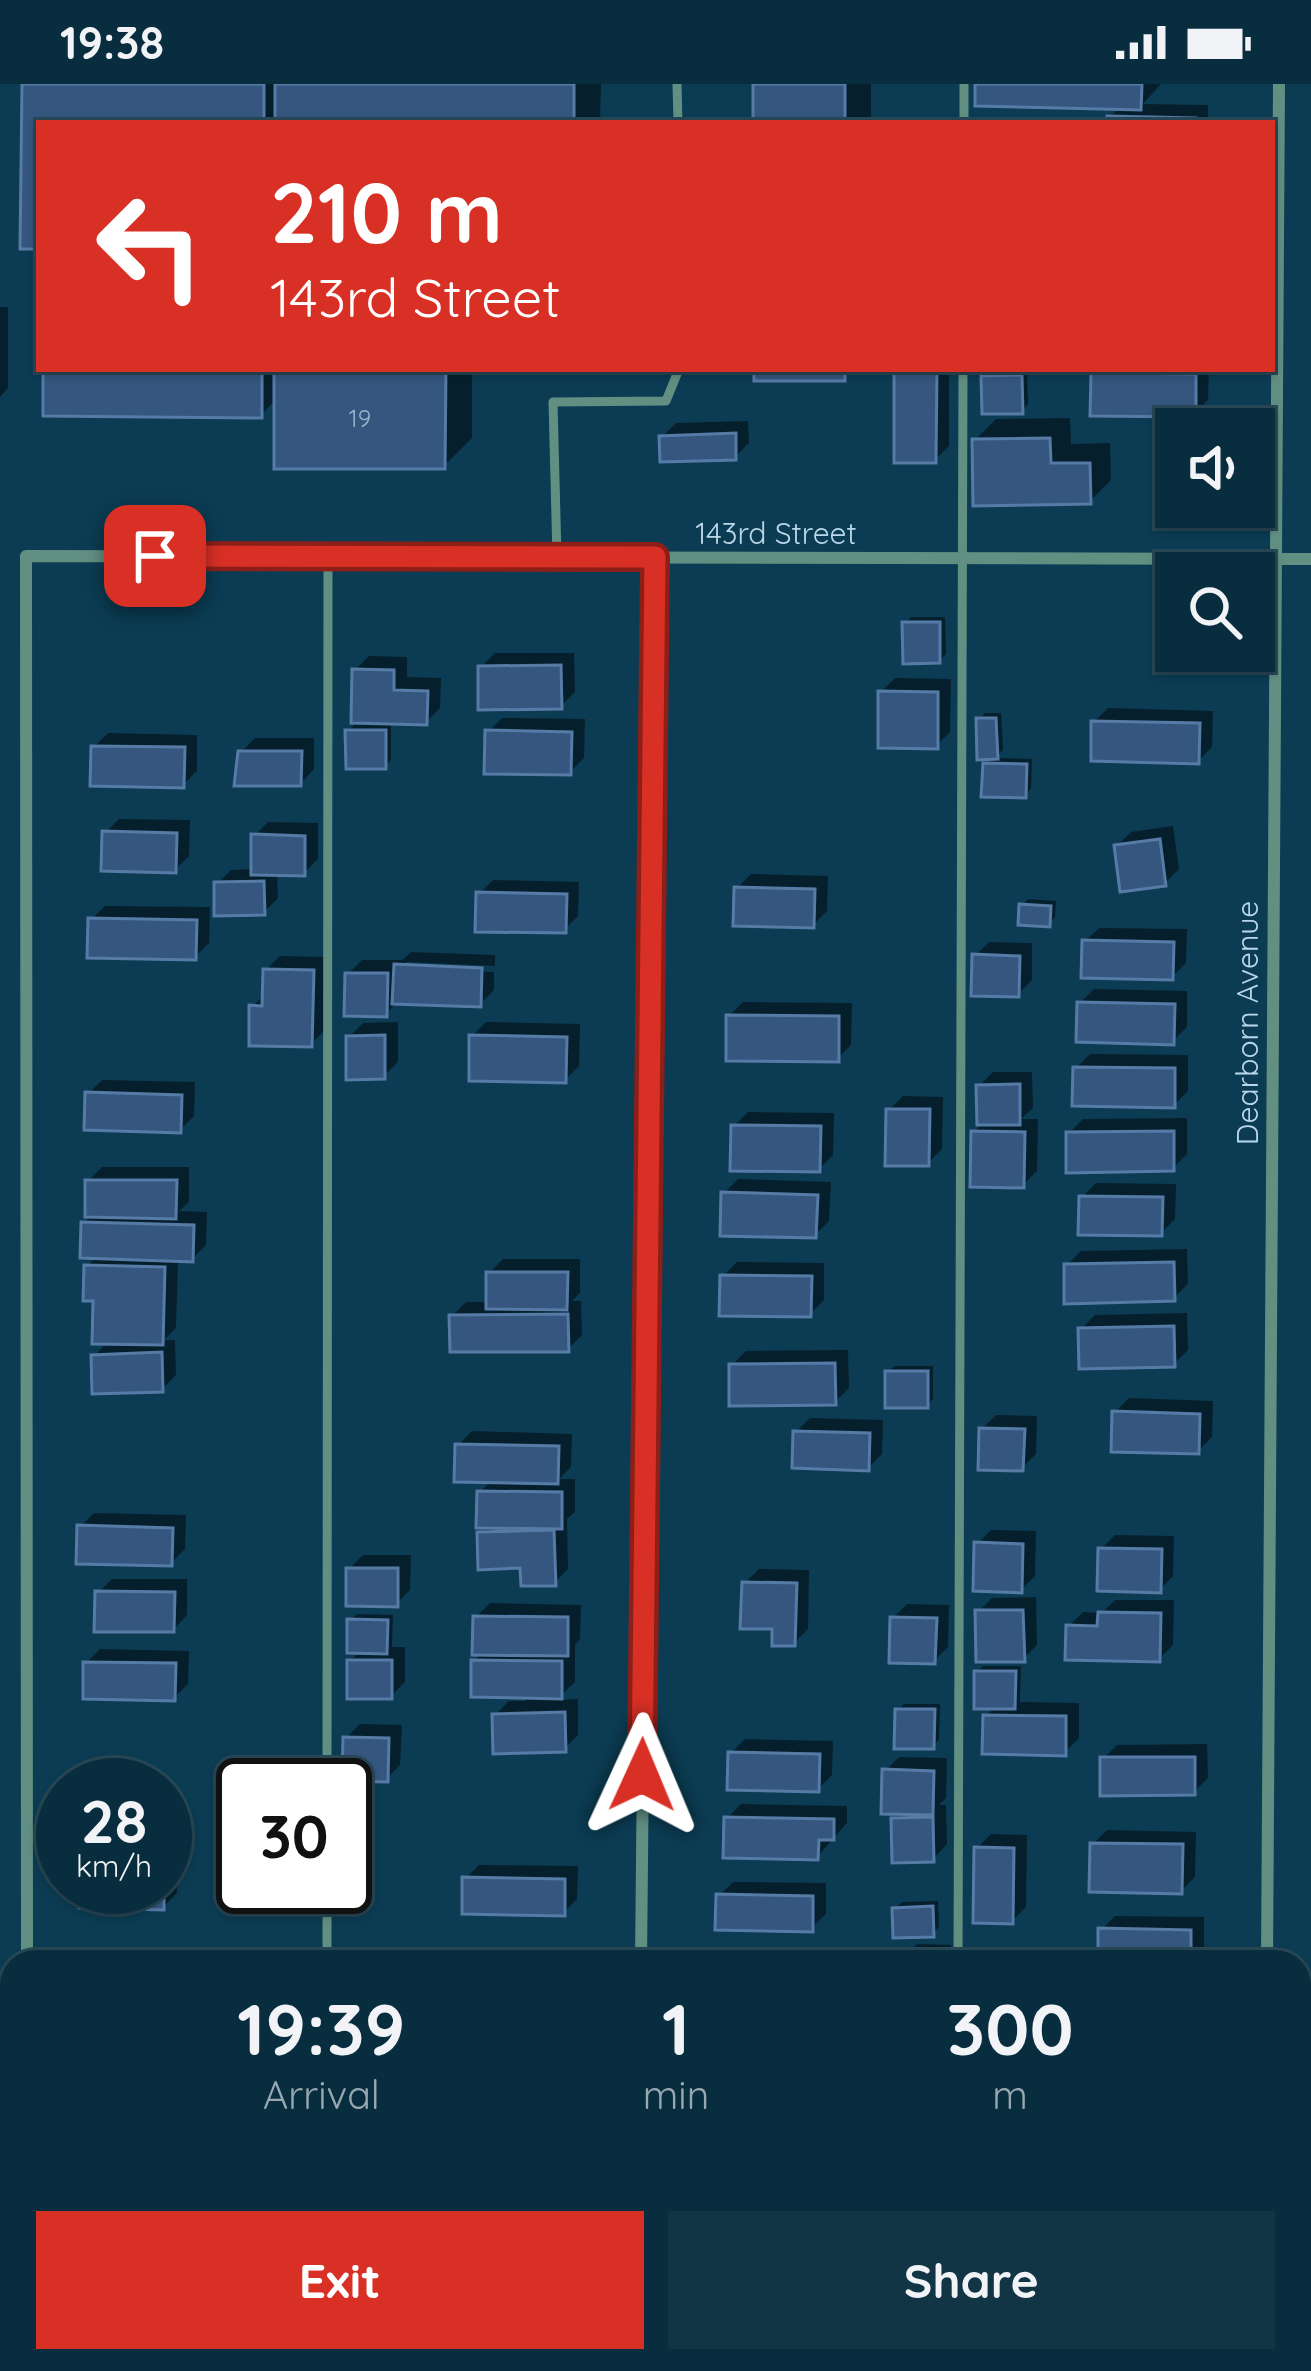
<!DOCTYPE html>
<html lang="en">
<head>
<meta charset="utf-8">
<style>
	body { margin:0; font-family:Quicksand,sans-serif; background:#113545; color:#f1f3f6; height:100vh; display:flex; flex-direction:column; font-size:45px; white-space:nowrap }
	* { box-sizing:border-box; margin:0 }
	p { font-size:39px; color:#98a8b0 }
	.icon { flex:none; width:66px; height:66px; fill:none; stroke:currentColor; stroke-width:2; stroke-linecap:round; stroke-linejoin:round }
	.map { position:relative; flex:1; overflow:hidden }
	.details { position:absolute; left:0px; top:1866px; width:1311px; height:423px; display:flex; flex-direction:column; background:#082d3e; border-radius:36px 36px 0 0; box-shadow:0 3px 9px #0004,0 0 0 3px #294958 }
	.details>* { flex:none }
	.hud { position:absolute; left:36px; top:36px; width:1239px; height:252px; border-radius:0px; box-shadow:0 3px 9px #0004,0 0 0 3px #294958; background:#d93025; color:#fff; overflow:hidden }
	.fabs { position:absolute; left:1155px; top:324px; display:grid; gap:24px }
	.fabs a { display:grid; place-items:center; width:120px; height:120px; border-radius:0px; background:#082d3e; box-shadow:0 3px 9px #0004,0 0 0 3px #294958; font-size:60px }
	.speed { position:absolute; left:36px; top:1674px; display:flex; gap:24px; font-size:60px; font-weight:700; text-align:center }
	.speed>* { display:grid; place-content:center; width:156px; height:156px; border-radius:50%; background:#082d3e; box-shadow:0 3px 9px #0004,0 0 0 3px #294958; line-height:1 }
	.speed small { font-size:30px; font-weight:400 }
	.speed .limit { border:6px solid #111; border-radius:18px; background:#fff; color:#111 }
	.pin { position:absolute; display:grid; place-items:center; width:102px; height:102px; color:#fff; margin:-51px; border-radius:24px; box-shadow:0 6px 18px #0006 }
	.me { position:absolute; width:132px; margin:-66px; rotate:1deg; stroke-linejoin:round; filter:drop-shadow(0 0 9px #0008) }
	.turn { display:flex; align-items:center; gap:42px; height:252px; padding:0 36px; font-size:54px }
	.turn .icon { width:156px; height:156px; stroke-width:2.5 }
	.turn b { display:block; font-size:84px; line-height:102px }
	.eta { display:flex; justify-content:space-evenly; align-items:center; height:204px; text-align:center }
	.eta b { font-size:72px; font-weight:800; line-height:84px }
	.action { display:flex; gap:24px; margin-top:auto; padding:24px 36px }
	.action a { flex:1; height:138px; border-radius:0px; background:#d93025; color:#fff; font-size:48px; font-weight:800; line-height:138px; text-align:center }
	.action a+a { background:#113545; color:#f1f3f6 }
	.status { display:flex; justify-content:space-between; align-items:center; height:84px; padding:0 60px; background:#082d3e; direction:ltr }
	.status svg { height:33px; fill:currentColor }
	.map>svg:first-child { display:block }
	.shadow { fill:#0007 }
	.building { fill:#34567f; stroke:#577ba7; stroke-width:3 }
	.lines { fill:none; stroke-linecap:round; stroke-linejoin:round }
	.path { stroke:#4d778b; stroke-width:8; stroke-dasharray:6 6; stroke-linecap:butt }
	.lane { stroke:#619082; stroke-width:9 }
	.street { stroke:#619082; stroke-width:12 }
	.secondary { stroke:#75c2ac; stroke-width:24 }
	.rail-casing { stroke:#a7c7d8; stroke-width:14 }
	.rail { stroke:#0b3c53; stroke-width:9; stroke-dasharray:27; stroke-linecap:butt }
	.route-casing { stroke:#8d1f18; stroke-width:30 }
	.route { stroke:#d93025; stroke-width:21 }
	.labels { text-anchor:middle; stroke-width:9; stroke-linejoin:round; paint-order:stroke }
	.number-label { font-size:24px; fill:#98b7ce }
	.street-label { font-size:30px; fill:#b9d7e8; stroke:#0b3c53 }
</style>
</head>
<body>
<div class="status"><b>19:38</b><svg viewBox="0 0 49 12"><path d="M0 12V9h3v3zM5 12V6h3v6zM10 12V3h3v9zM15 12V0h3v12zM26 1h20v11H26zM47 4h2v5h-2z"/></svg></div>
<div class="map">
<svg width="1311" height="2287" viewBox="0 0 1311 2287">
	<rect width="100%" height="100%" fill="#0b3c53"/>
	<!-- shadow -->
	<g class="shadow">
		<path d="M25,0H601L600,39H39V162Z"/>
		<rect x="756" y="0" width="115" height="39"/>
		<path d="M978,0H1161L1143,20L1208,21V39H1110V33L1121,22Z"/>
		<path d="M0,223H8V304L0,313Z"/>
		<path d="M46,285H472V354L444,382L277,314L261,331Z"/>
		<path d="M897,285H949V362L935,376Z"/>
		<path d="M1099,285H1209L1208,316L1194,330L1094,290Z"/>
		<path d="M1027,286L1028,320L1022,327L984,293L990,287Z"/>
		<path d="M1070,334L1071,360L1110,359L1111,396L1090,417L975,356L996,335Z"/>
		<path d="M748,337L749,359L735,373L662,353L676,339Z"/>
		<path d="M911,533H945L946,570L939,577L905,540Z"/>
		<path d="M495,569H574L575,608L561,622L481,583Z"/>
		<path d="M369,572L407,573V593L441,594L440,624L426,638L391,637V676L385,682L348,647L359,636L355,586Z"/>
		<path d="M895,594L951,595L950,648L936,662L881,608Z"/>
		<path d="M1108,624L1213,627L1212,663L1198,677L1094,638Z"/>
		<path d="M985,629H1001L1003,666L995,674L1032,675L1031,705L1024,711L986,680L993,673L979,636Z"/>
		<path d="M502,634L585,635L584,674L570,688L488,648Z"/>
		<path d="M108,649L197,651V687L183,701L94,663Z"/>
		<path d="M255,654H314V685L300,700L241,668Z"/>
		<path d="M119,735L190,736L189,772L175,786L105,749Z"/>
		<path d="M268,738L318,739V775L304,789L277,788L278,814L264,828L217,800L231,786L254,785V752Z"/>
		<path d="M1173,742L1179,785L1165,799L1117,762L1131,748Z"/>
		<path d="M751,790L828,792L827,827L813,841L737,804Z"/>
		<path d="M493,796L579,798L578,832L564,846L479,810Z"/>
		<path d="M1028,815L1056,817L1055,833L1049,839L1022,822Z"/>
		<path d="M105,822L210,823L209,859L195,873L91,836Z"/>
		<path d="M1099,844L1187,845L1186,879L1172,893L1084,858Z"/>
		<path d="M989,858L1032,859V896L1018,910L975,872Z"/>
		<path d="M411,868L495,871V882L406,878V884L494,888V906L480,920L398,917L386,930L348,890L362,876H402Z"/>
		<path d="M280,872L327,873L325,946L311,960L252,923L265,910L266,886Z"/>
		<path d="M1094,905L1187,907V943L1173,957L1080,919Z"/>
		<path d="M743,918L852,919L851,961L837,975L729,932Z"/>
		<path d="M398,938V978L384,992L349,953L363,939Z"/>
		<path d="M486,938L580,940L579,982L565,996L472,952Z"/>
		<path d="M1090,970L1188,971V1007L1174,1021L1076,984Z"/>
		<path d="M993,988H1032L1033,1024L1021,1035H1038L1037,1087L1023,1101L974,1048L980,1042L979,1002Z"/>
		<path d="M102,996L195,998L194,1032L180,1046L88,1010Z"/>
		<path d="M903,1012L943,1013L942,1065L928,1079L889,1026Z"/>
		<path d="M748,1028L834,1029L833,1071L819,1085L734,1042Z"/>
		<path d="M1187,1034V1070L1173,1084L1069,1049L1083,1035Z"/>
		<path d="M102,1083H189V1118L179,1127L207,1128L206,1161L192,1175H178L176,1244L164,1256H175L176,1291L162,1305L94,1272L109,1257L87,1182L97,1172L84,1139L93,1130L88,1097Z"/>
		<path d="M738,1095L831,1098L829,1137L815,1151L724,1109Z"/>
		<path d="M1096,1099L1176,1100L1175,1135L1161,1149L1082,1113Z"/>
		<path d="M1187,1165L1188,1200L1174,1214L1067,1181L1081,1167Z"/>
		<path d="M503,1175H580V1209L572,1217H581L582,1251L568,1265L452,1232L466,1218H489V1189Z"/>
		<path d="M737,1178L824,1179V1216L810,1230L723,1192Z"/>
		<path d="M1187,1229L1188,1266L1174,1280L1081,1245L1095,1231Z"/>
		<path d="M848,1266L849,1304L835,1318L732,1281L746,1267Z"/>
		<path d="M894,1282H933V1315L927,1321L888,1289Z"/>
		<path d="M1129,1314L1213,1317L1212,1353L1198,1367L1115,1328Z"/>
		<path d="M996,1331L1037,1332L1036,1370L1022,1384L982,1345Z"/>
		<path d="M810,1334L883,1336L882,1370L868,1384L796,1348Z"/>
		<path d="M472,1347L572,1350L571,1383L559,1395H575V1428L567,1435L568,1485L554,1499L523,1481L480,1449L488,1441L480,1408L492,1396L458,1361Z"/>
		<path d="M94,1429L186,1431L185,1465L171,1479L80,1443Z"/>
		<path d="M991,1446L1036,1447L1035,1492L1021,1506L977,1460Z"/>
		<path d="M1115,1451L1174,1452L1173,1492L1159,1506L1101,1465Z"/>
		<path d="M363,1471H411L410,1506L396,1520L349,1485Z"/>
		<path d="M759,1485L809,1486L808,1545L794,1559L775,1542L745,1499Z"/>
		<path d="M112,1495H187V1531L173,1546L98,1509Z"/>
		<path d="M1036,1513L1037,1561L1023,1575L978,1528L992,1514Z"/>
		<path d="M1115,1516H1174L1173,1561L1159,1575L1069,1542L1083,1528L1102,1529Z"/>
		<path d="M490,1519L581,1521L580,1555L575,1561V1598L556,1616L578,1615V1651L564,1665L495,1631L509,1617H525V1611L474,1577L483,1568L476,1533Z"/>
		<path d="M907,1520L949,1521L948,1563L934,1577L893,1534Z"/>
		<path d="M357,1530L393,1531L392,1563H405V1598L391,1612L350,1577L361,1567L350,1536Z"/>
		<path d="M100,1565L189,1567L188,1600L174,1614L86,1579Z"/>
		<path d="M983,1582H1021L1020,1618L1079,1619V1654L1065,1668L986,1632L996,1622L977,1588Z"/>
		<path d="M904,1620H940L939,1656L933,1662L898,1626Z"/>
		<path d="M360,1640L402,1641L400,1681L386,1695L346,1654Z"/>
		<path d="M745,1655L833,1657L832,1691L818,1705L731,1669Z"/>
		<path d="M1207,1660L1208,1694L1194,1708L1103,1675L1117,1661Z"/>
		<path d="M899,1673L947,1674L946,1714L939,1721H946L947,1760L933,1775L894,1735L902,1727L885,1687Z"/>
		<path d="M253,1691L322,1692V1701H243Z"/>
		<path d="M243,1701V1748H238L239,1705Z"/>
		<path d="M741,1720L847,1722V1739L817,1773L727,1734Z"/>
		<path d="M1107,1746L1196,1748L1195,1793L1181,1807L1093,1760Z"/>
		<path d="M991,1750L1027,1751L1026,1823L1012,1837L977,1764Z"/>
		<path d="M165,1775H177V1809L163,1823L83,1803H165Z"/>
		<path d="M479,1781L578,1782L577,1815L563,1829L465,1795Z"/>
		<path d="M733,1798L826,1799V1830L811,1844L719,1812Z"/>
		<path d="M938,1817L939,1843L933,1850L895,1825L902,1818Z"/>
		<path d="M1115,1832L1204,1833V1868L1193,1878H1101V1846Z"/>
		<path d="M917,1860L951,1861V1878H903V1874Z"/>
		<path d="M495,1867L567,1869L566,1878H484Z"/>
		<path d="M731,1871L825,1873V1878H724Z"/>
	</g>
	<!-- building -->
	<g class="building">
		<path d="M22,0H264V39H39V165H20Z"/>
		<rect x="275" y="0" width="299" height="39"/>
		<rect x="753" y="0" width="92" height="39"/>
		<path d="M975,0H1142L1141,26L975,22Z"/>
		<path d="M1107,32L1196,34V39H1107Z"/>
		<path d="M43,285H262V334L43,332Z"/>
		<path d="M274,285H446L445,385H274Z"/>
		<rect x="754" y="285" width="91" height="12"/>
		<path d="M894,285H937L936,379H894Z"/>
		<path d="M1091,289L1196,290V333L1090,332Z"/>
		<path d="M1022,291L1023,330H982L981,292Z"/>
		<path d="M736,349V376L660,378L659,352Z"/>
		<path d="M1050,354L1051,379H1090L1091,420L973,422L972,355Z"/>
		<path d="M902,538H940V579L903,580Z"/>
		<path d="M561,581L562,625L478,626V582Z"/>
		<path d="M352,585L394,586V606L428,607L427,641L351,639Z"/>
		<path d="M878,607L938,608V665L878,664Z"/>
		<path d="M976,634H996L998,675L977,676Z"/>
		<path d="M1091,637L1200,639L1199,680L1091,677Z"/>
		<path d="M345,646H386V685H346Z"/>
		<path d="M485,646L572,648L571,691L484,690Z"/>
		<path d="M91,662L185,663L184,704L90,702Z"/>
		<path d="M238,667H302L301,702H234Z"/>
		<path d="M983,679L1027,680L1026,714L981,713Z"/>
		<path d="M102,747L177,749L176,789L101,787Z"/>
		<path d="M251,750L305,752V792L251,791Z"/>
		<path d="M1160,755L1166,802L1120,808L1114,761Z"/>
		<path d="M264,797L265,831L214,832V798Z"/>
		<path d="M734,803L815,805L814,844L733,842Z"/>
		<path d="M476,808L567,810L566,849L475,848Z"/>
		<path d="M1019,820L1051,822L1050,843L1018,841Z"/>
		<path d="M88,834L197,836L196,876L87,874Z"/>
		<path d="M1082,856L1174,858L1173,896L1081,894Z"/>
		<path d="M972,870L1020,872L1019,913L971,912Z"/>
		<path d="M394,880L482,884L481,923L392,920Z"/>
		<path d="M263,885L314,886L312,963L249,962V921L262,922Z"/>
		<path d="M345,889H388L387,933L344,932Z"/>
		<path d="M1077,918L1175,920L1174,961L1076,958Z"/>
		<path d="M726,931L839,932V978L726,977Z"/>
		<path d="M385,951V995L346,996V952Z"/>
		<path d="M469,951L567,953L566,999L469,997Z"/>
		<path d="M1073,983L1175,984V1024L1072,1022Z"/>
		<path d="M1020,1000V1041H977L976,1001Z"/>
		<path d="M85,1008L182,1011L181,1049L84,1046Z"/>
		<path d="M886,1025H930L929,1082H885Z"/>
		<path d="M731,1041L821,1042L820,1088L730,1087Z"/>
		<path d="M971,1047L1025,1048L1024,1104L970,1103Z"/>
		<path d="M1174,1047V1087L1066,1089V1048Z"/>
		<path d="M85,1096H177L176,1135L85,1133Z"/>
		<path d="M721,1108L818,1111L816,1154L720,1152Z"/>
		<path d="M1079,1112L1163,1113L1162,1152L1078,1151Z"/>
		<path d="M81,1138L194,1141L193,1178L80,1174Z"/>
		<path d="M1174,1178L1175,1217L1064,1220V1180Z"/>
		<path d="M84,1181L165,1183L163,1261L92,1260L93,1217H83Z"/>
		<path d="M486,1188H568L567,1226L486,1225Z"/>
		<path d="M720,1191L812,1192L811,1233L719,1232Z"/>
		<path d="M568,1230L569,1268H450L449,1231Z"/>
		<path d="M1174,1242L1175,1283L1079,1285L1078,1244Z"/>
		<path d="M162,1268L163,1308L92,1310L91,1271Z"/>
		<path d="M835,1279L836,1321L729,1322V1280Z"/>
		<rect x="885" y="1287" width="43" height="37"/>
		<path d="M1112,1327L1200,1330L1199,1370L1111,1368Z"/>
		<path d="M979,1344L1025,1345L1023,1387L978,1386Z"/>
		<path d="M793,1347L870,1349L869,1387L792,1384Z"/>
		<path d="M455,1360L559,1362L558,1400L454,1398Z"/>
		<path d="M477,1407L562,1408V1445L476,1444Z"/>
		<path d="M77,1441L173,1444L172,1482L76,1480Z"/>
		<path d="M554,1446L556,1502H521L520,1484L478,1486L477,1448Z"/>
		<path d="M974,1458L1023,1460L1022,1509L973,1507Z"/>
		<path d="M1098,1464L1162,1465L1161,1509L1097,1507Z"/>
		<path d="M346,1484H398V1523L346,1522Z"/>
		<path d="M742,1498L797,1499L795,1562H772V1545H740Z"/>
		<path d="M95,1507L175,1508L174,1548H94Z"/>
		<path d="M975,1526H1023L1025,1578H976Z"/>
		<path d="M1098,1528L1161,1529L1160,1578L1065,1576L1066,1541L1097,1542Z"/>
		<path d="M473,1532L568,1533V1572L472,1571Z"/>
		<path d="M890,1533L937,1534L935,1580L889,1579Z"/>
		<path d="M347,1535L388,1536L387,1570L347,1569Z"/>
		<rect x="347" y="1576" width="45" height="39"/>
		<path d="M471,1576L562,1577V1615L471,1613Z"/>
		<path d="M83,1578L176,1579L175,1617L83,1615Z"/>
		<path d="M974,1587H1016L1015,1625H974Z"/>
		<path d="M895,1625H935L934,1665H894Z"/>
		<path d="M565,1628L566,1668L493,1670L492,1630Z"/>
		<path d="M983,1631L1066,1632V1672L982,1670Z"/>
		<path d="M343,1653L389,1654L388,1698L342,1697Z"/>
		<path d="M728,1668L820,1670L819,1708L727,1706Z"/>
		<path d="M1100,1673H1195V1711L1100,1712Z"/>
		<path d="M882,1685L934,1687L933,1731L881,1730Z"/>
		<path d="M724,1733L834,1735V1756H819L818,1776L723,1774Z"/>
		<path d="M933,1733L934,1778L892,1779L891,1734Z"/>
		<path d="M1090,1759L1183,1760L1182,1810L1089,1808Z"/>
		<path d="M974,1763L1014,1764L1013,1840L973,1839Z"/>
		<path d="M462,1793L565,1795V1832L462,1830Z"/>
		<path d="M80,1803H164V1826L79,1824Z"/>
		<path d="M716,1810L813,1812V1848L715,1846Z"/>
		<path d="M933,1822L934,1853L893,1854L892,1824Z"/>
		<path d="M1098,1844L1191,1846V1878H1098Z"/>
	</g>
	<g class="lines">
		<!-- path -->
		<path class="path" d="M1299,2243H1311"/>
		<!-- lane -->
		<g class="lane">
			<path d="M677,0L678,39"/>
			<path d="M964,39V0"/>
			<path d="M557,473L553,318L666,317L679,285"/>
			<path d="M327,1701L328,473"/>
			<path d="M327,1878V1803"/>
			<path d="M958,1878L963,285"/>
			<path d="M1299,1945H1311"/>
		</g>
		<!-- street -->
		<g class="street">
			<path d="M27,1878L26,472L1311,475"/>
			<path d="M641,1878L655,473"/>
			<path d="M1267,1878L1279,0"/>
			<path d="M678,2277L686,2287"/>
			<path d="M586,2287L593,2277"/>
			<path d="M1262,2287L1263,2277"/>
		</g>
		<!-- secondary -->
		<g class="secondary">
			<path d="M0,2010L12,2022"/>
			<path d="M274,2277L285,2287"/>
			<path d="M349,2277L393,2287"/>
		</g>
		<!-- rail casing -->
		<g class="rail-casing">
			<g id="rail">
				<path d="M0,2237L12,2249"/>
				<path d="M0,2272L16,2287"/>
				<path d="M40,2277L51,2287"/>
			</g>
		</g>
		<!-- rail -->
		<use href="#rail" class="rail"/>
	</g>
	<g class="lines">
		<!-- route casing -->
		<g class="route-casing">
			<path id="route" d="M155,472L655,473L642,1691"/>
		</g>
		<!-- route -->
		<use href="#route" class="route"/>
	</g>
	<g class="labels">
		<!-- number labels -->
		<g class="number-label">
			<text x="360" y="343">19</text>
		</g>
		<!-- street labels -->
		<g class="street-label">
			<text x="776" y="460">143rd Street</text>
			<text transform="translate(1248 939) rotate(-90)" y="10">Dearborn Avenue</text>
		</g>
	</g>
</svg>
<div class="fabs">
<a><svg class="icon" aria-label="sound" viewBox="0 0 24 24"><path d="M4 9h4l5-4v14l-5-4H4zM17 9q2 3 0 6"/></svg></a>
<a><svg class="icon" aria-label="search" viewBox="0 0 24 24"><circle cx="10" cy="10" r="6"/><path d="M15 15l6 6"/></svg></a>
</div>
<div class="speed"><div>28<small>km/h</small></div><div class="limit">30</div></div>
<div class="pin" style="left:155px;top:472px;background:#d93025"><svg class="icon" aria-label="arrive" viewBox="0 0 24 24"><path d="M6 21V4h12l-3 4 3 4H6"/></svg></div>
<svg class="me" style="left:642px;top:1691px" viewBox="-20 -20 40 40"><path d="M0-17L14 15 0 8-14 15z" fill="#d93025" stroke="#fff" stroke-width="4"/></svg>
<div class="hud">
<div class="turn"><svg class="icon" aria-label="left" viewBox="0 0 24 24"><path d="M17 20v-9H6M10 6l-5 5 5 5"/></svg><div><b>210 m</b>143rd Street</div></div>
</div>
<section class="details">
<div class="eta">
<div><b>19:39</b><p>Arrival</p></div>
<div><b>1</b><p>min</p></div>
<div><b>300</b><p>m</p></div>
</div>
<div class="action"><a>Exit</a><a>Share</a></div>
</section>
</div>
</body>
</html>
